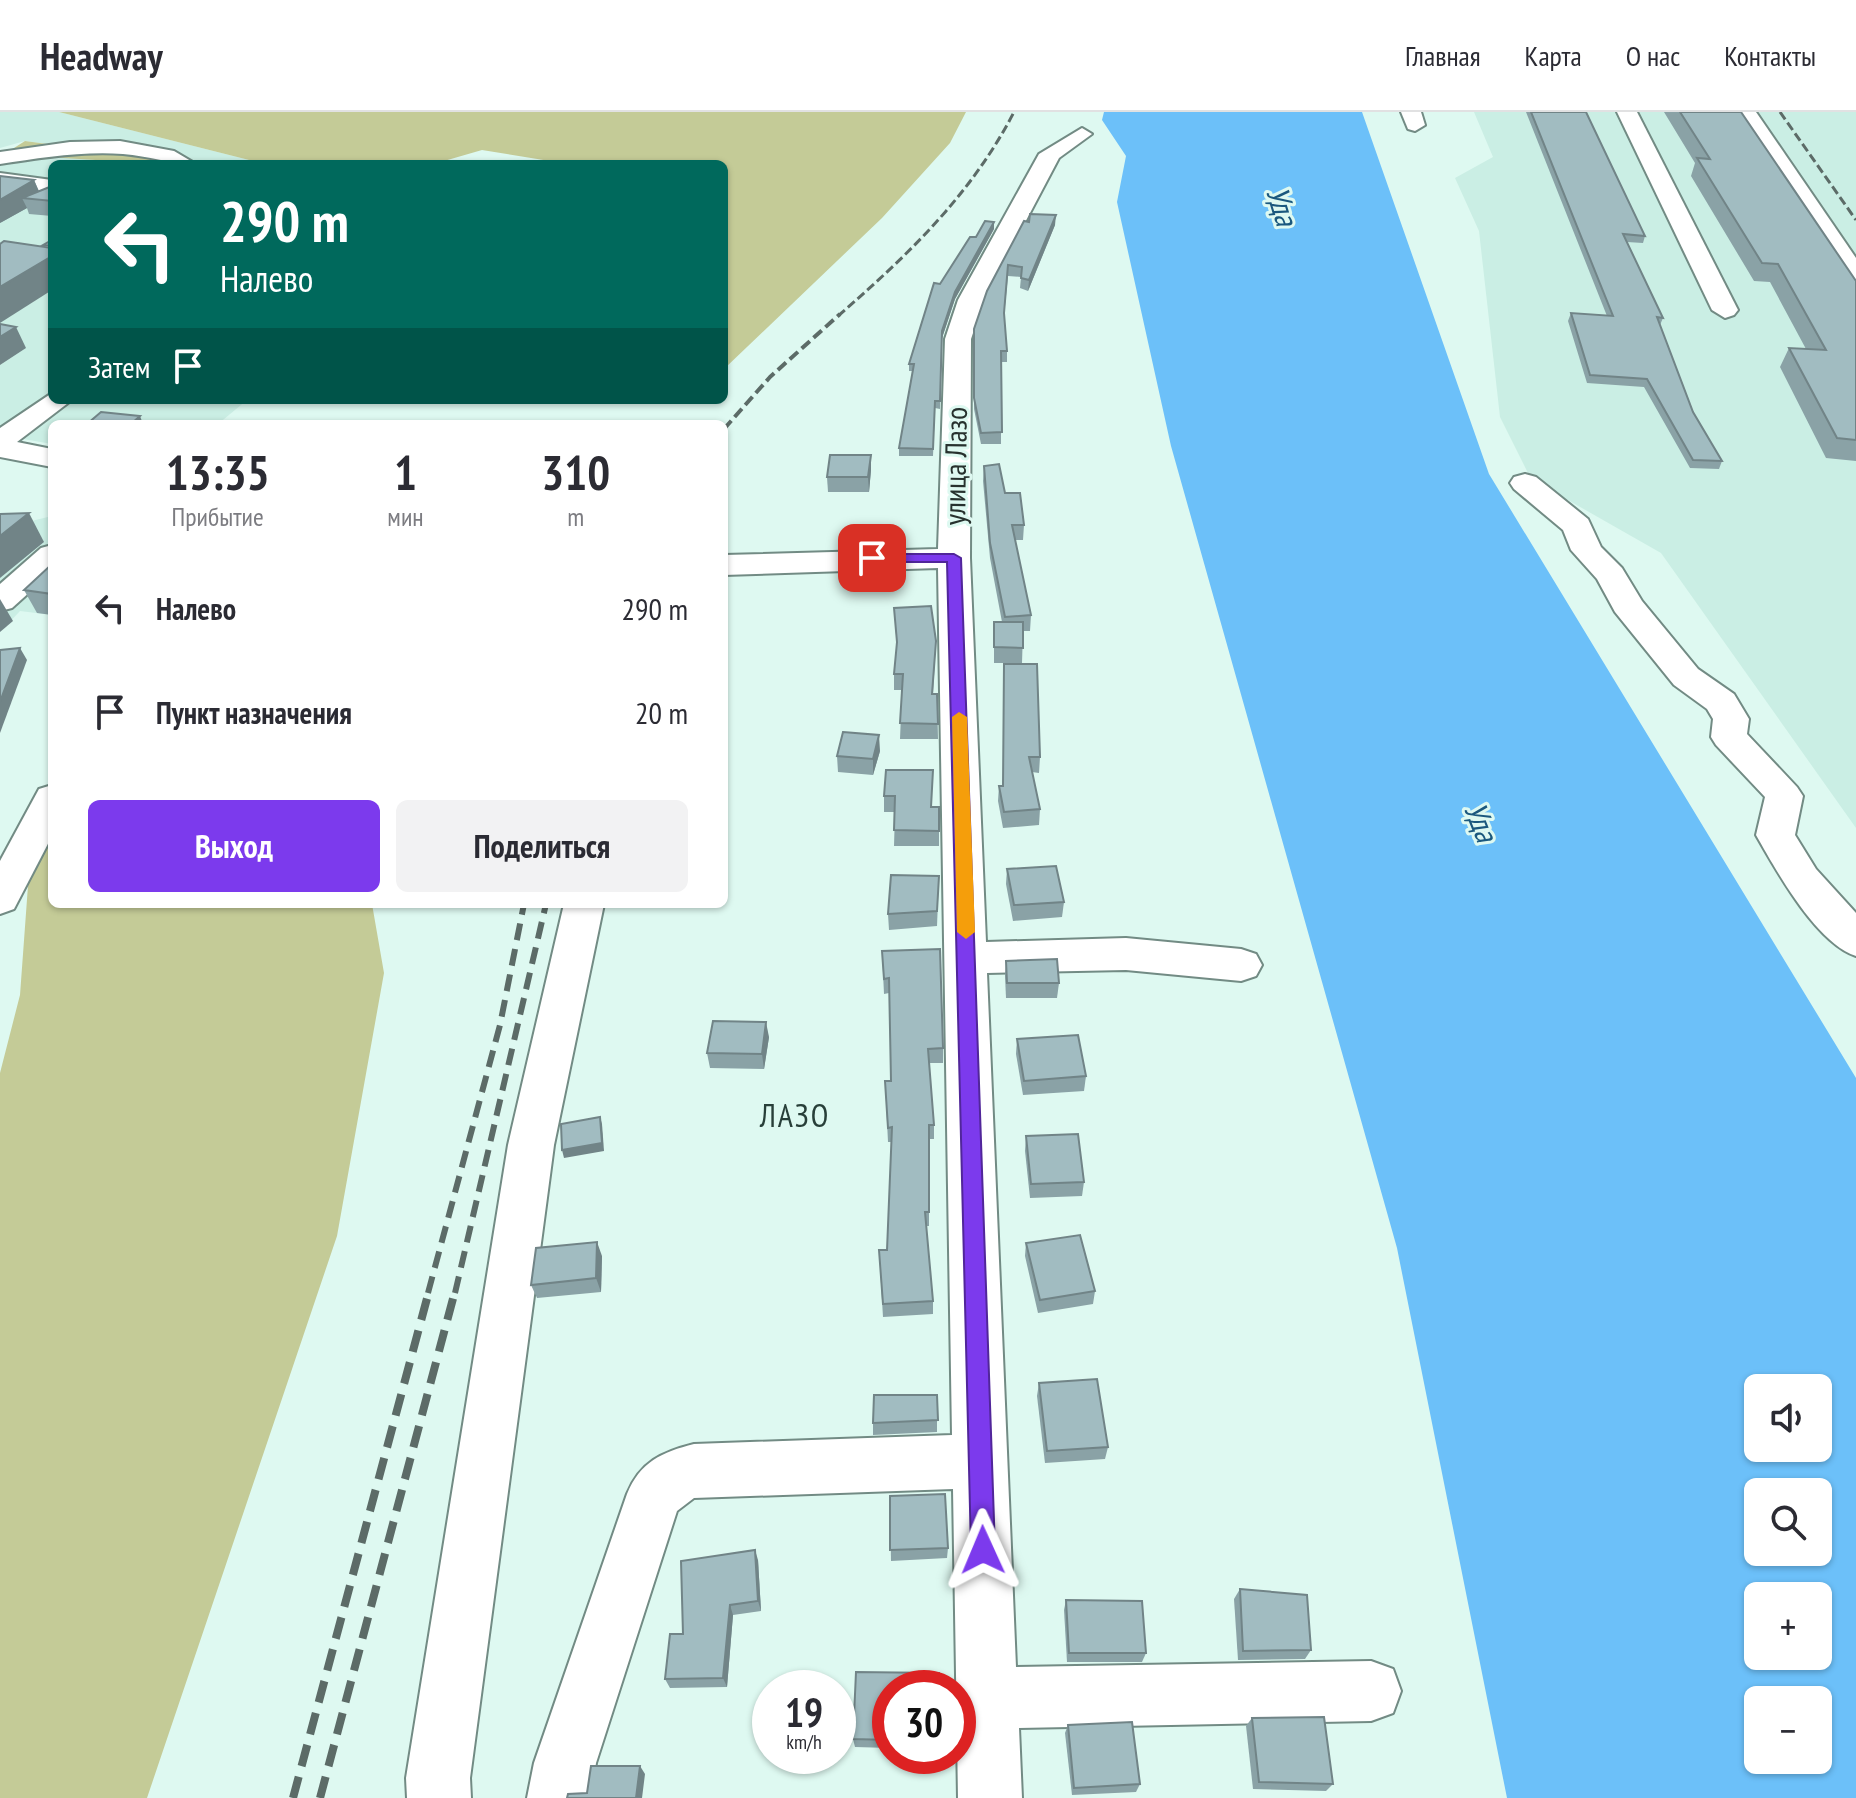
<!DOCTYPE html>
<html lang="ru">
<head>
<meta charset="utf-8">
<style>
	body { margin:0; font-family:"PT Sans Narrow",sans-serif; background:#f2f2f3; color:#2b2b33; height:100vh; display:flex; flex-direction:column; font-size:30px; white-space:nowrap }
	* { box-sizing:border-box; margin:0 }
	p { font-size:26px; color:#7c7c81 }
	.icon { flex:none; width:44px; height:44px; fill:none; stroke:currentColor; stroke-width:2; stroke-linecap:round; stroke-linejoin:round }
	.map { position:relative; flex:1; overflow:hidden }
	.sheet { position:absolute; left:48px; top:308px; width:680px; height:488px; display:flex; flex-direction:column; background:#fff; border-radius:12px; box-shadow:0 2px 6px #0004 }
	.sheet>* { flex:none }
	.hud { position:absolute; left:48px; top:48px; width:680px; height:244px; border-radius:12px; box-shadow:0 2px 6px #0004; background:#00695c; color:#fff; overflow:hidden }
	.controls { position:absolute; left:1744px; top:1262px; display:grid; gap:16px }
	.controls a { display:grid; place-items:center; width:88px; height:88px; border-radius:12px; background:#fff; box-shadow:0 2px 6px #0004; font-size:40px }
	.speed { position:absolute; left:752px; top:1558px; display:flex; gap:16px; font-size:40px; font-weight:700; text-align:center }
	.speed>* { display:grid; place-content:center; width:104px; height:104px; border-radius:50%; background:#fff; box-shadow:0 2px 6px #0004; line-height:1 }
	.speed small { font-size:20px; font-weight:400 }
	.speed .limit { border:12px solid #d22; background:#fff; color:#111 }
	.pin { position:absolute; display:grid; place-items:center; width:68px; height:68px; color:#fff; margin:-34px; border-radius:16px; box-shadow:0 4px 12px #0006 }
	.me { position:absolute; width:88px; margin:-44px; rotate:359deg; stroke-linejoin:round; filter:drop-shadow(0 0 6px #0008) }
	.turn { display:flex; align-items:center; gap:28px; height:168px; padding:0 40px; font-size:36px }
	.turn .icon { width:104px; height:104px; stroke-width:2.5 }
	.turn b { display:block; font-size:56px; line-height:68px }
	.then { display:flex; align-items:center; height:76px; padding:0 40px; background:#0003; gap:16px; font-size:30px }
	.eta { display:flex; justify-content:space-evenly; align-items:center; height:136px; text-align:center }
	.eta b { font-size:48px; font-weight:600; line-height:56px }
	.action { display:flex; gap:16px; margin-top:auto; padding:16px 40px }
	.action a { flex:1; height:92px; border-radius:12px; background:#7c3aed; color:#fff; font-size:32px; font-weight:600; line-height:92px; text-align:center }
	.action a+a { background:#f2f2f3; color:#2b2b33 }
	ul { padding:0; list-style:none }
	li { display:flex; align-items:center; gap:24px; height:104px; padding:0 40px }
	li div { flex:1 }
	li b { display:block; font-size:30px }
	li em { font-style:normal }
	header { display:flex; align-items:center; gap:48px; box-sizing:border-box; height:112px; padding:0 40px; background:#fff; border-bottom:2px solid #e1e1e2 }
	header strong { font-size:38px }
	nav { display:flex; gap:44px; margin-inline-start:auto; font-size:28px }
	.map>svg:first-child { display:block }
	.built { fill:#caeee4 }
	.green { fill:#c4cb97 }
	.water { fill:#6cc0f9; fill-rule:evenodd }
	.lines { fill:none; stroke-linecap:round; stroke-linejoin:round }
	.minor-casing { stroke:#728b84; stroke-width:4 }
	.minor { fill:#fff; fill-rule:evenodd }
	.rail-far3 { stroke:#5c6b67; stroke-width:3; stroke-dasharray:9 4; stroke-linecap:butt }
	.rail-far2 { stroke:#5c6b67; stroke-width:4; stroke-dasharray:11 5; stroke-linecap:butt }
	.rail-far1 { stroke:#5c6b67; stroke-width:6; stroke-dasharray:17 9; stroke-linecap:butt }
	.rail { stroke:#5c6b67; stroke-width:8; stroke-dasharray:22 11; stroke-linecap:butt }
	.wall { fill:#8aa2a6 }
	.shaded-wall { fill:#718487 }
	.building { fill:#a1bcc1; stroke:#718487; stroke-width:2 }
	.route { fill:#7c3aed; stroke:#51269a; stroke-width:2 }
	.slow { fill:#f59e0b }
	.labels { text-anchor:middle; stroke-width:6; stroke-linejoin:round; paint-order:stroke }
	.street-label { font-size:30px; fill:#27312e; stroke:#def9f1 }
	.water-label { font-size:32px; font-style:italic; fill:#1a587e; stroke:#def9f1 }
	.neighbourhood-label { font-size:32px; letter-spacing:2px; fill:#283f39; stroke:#def9f1 }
</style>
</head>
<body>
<header>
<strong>Headway</strong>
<nav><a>Главная</a><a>Карта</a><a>О нас</a><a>Контакты</a></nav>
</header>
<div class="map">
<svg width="1856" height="1686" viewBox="0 0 1856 1686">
	<rect width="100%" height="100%" fill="#def9f1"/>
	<!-- built -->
	<g class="built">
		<path d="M0,0H59L265,52H196L25,29L0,36Z"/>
		<path d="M1474,0H1856V716L1661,441L1531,367L1500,305L1479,119L1455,66L1493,45Z"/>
		<path d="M29,44L82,46L114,52H52V288H247L218,312H52V332L0,323V49Z"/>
		<path d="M52,404V503L20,499L0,520V409L19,412Z"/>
	</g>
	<!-- green -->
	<g class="green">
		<path d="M59,0H966L950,31L882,106L725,256L724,52H568L482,38L444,49L265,52Z"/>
		<path d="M25,29L196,52C131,52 68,45 3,43Z"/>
		<path d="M52,686V792H372L384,861L337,1124L147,1686H0V961L20,883L32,719Z"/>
	</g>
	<!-- water -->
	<path class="water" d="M1104,0H1362L1489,362L1856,966V1686H1507L1397,1136L1171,334L1117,90L1126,44L1102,8ZM1758,1276H1818V1336H1758ZM1758,1380H1818V1440H1758ZM1758,1484H1818V1544H1758ZM1818,1588V1648H1758V1588Z"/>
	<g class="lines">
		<!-- minor casing -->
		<g class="minor-casing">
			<g id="minor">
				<path d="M1401,0H1421L1425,13L1415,19L1408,17Z"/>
				<path d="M1617,0H1637L1738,198L1734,203L1725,206L1712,198Z"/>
				<path d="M1736,0H1756L1856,146V171L1847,169Z"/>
				<path d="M1082,16L1092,22L1059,46L984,188L971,227L970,446L986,830L1126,826L1241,837L1256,842L1262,853L1256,864L1241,869L1126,858L987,861L1016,1555L1371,1549L1393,1557L1401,1579L1393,1601L1371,1609L1019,1616L1022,1686H958L953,1377L694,1386L677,1399L596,1651L591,1686H527L534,1651L627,1382C640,1350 662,1340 694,1332L952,1323L938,456L724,463V443L938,437L945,227L958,188L1039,42Z"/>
				<path d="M120,29L174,39L196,52C170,52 149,44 123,42C82,39 40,46 0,52V40L70,30Z"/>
				<path d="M0,61L52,68V82L0,75Z"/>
				<path d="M52,281V288H72L17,330L52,337V355L0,345V316Z"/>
				<path d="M1525,362L1536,365L1588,407L1601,435L1622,456L1642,489L1698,557L1734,582L1749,607L1747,622L1797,675L1803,684L1795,723L1816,757L1856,801V844C1816,831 1776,758 1756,723L1765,685L1716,633L1711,625L1713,607L1707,597L1674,573L1615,500L1597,467L1571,438L1563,418L1514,377L1510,371L1514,365Z"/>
				<path d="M52,433V460L12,496L0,499V472L41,436Z"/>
				<path d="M52,673V724L14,797L0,802V749L39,677Z"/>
				<path d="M564,792H604L554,1033L470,1666L471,1686H407L406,1666L508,1033Z"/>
			</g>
		</g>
		<!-- minor -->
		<use href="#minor" class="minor"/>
		<!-- rail-far3 -->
		<g class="rail-far3">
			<path d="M1780,0L1856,108"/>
			<path d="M838,204C908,143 971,83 1014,0"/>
		</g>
		<!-- rail-far2 -->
		<path class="rail-far2" d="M724,317L770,265L840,202"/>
		<!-- rail-far1 -->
		<g class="rail-far1">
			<path d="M428,1181L500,913L524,792"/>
			<path d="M455,1181L546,792"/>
		</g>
		<!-- rail -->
		<g class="rail">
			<path d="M293,1686L429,1179"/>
			<path d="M320,1686L455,1179"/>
		</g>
	</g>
	<!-- wall -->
	<g class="wall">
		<path d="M1526,0H1586L1645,124L1643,131L1627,130L1663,206L1660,213L1693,300L1722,349L1719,357L1690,356L1644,275L1587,271L1568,209L1571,201L1607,204Z"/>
		<path d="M1664,0H1741L1856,169V349L1826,346L1780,255L1789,236L1806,237L1770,170L1754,169L1691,64L1695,51Z"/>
		<path d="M34,68L39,79L52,74V104L29,102L27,96L0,111Z"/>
		<path d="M1024,109L1055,113L1028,179L1020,176L1021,165L1008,164L1004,204L1007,239V250H1001V332H981L974,297V217Z"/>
		<path d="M994,117L955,187L942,226L940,297L935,296L933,344H899V336L913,259H909V252L940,172L976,125Z"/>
		<path d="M984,354L1005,381L1024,413L1023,428H1015L1031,503L1030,519H1023L1022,551H994V510H1002L990,446L983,369Z"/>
		<path d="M871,358L869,380H828L827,365Z"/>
		<path d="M52,452V503L37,501L24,478Z"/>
		<path d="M894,496L936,529L933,582H937L938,627H900L902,578H894V562L897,536Z"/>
		<path d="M1004,552L1040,645L1039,661L1032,660L1040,697L1039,713L1003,716L998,689L999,674H1003Z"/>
		<path d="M880,639L873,663L838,660L837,644Z"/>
		<path d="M886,658L932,695H939V734H894L895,700H884V684Z"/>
		<path d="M1007,757L1064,790L1062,805L1013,809L1006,772Z"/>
		<path d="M939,764L937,814L889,818L888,802Z"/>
		<path d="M882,839L943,936V951H929L934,1013V1027H929V1114H926L933,1189V1202L883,1205L879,1138H887L892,1030H888L885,969H891L889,881L884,882Z"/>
		<path d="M1006,849L1059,871L1057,886H1006L1005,864Z"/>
		<path d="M769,925L764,957L710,956L707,941Z"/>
		<path d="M1017,927L1086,964L1084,979L1023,983L1016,942Z"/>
		<path d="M1026,1024L1084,1070L1082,1084L1030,1086L1025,1039Z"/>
		<path d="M1026,1131L1095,1179L1093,1192L1038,1201L1025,1144Z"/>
		<path d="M602,1144L601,1180L537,1186L531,1173Z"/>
		<path d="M1039,1271L1108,1335L1105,1347L1045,1351L1037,1284Z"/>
		<path d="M937,1283V1320L873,1323V1311Z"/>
		<path d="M890,1384L948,1436L947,1446L891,1449Z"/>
		<path d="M758,1448L761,1499L733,1503L727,1575L670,1576L665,1567L683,1522Z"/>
		<path d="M1240,1477L1311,1538L1305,1547L1238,1548L1234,1487Z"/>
		<path d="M1066,1488L1146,1541L1142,1550H1067L1064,1498Z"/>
		<path d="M890,1576V1636L855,1635L853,1627Z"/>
		<path d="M1252,1606L1333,1672L1326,1679L1253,1677L1246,1614Z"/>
		<path d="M1068,1613L1140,1672L1136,1680L1072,1683L1065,1621Z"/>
	</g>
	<!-- shaded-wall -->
	<g class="shaded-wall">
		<path d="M34,68L42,87L22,86L27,96L0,111V88Z"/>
		<path d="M1056,103L1055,113L1028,179L1029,168Z"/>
		<path d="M994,110V117L955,187L942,226L940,297L942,219L955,180Z"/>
		<path d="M52,144V178L0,211V175Z"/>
		<path d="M16,215L26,236L0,253V225Z"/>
		<path d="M140,304L143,312H131Z"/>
		<path d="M871,343V358L869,380L868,365Z"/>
		<path d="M29,401L44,430L0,466V424Z"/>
		<path d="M0,487L13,509L0,520Z"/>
		<path d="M20,536L27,548L0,621V590Z"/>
		<path d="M879,623L880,639L873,663V647Z"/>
		<path d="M766,910L769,925L764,957L762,942Z"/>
		<path d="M600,1005L602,1012L604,1039L564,1046L562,1038Z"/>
		<path d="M597,1130L602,1144L601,1180L596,1166Z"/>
		<path d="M755,1438L758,1448L761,1499L758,1489Z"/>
		<path d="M730,1493L733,1503L727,1575L723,1566Z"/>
		<path d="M640,1654L645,1662L642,1686H636Z"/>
	</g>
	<!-- building -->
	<g class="building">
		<path d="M1531,0H1586L1645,124L1623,122L1663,206L1657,205L1693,300L1722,349L1693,348L1647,267L1590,263L1571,201L1613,204Z"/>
		<path d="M1680,0H1741L1856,169V328L1837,326L1789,236L1826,238L1778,152L1762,151L1697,46L1710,47Z"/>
		<path d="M0,64L34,68L0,88Z"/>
		<path d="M52,74V89L22,86Z"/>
		<path d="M1030,102L1056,103L1029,168L1021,166L1022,155L1008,153L1004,201L1007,239H1001L1002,320L981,321L974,286V217L987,179L1024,109L1029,110Z"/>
		<path d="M985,109L994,110L955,180L942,219L940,289H935L933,337L899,336L914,252H909L934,171L940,172L970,125H976Z"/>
		<path d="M52,128V134L43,133Z"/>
		<path d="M4,129L52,136V144L0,175V132Z"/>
		<path d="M0,212L16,215L0,225Z"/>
		<path d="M101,300L140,304L131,312H87Z"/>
		<path d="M830,343H871L868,365H827Z"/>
		<path d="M999,352L1005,381H1020L1024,413H1012L1031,503L1005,505L990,431L984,354Z"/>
		<path d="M29,401L0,424V402Z"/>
		<path d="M52,452V482L24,478Z"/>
		<path d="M931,494L936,529L932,582H937L938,612L900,611L903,562H894L897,530L894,496Z"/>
		<path d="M994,510H1023V536L994,535Z"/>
		<path d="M20,536L0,590V538Z"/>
		<path d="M1004,552H1037L1040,645H1029L1040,697L1004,700L999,674H1003Z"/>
		<path d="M843,620L879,623L873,647L837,644Z"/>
		<path d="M886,658H933L931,695H939V719L894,718L895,684H884Z"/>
		<path d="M1056,754L1064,790L1014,793L1007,757Z"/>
		<path d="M891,763L939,764L937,799L888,802Z"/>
		<path d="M940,837L943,936L928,937L934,1013H929V1100H925L933,1189L883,1192L879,1138H887L892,1015L888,1016L885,969H891L889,866L884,867L882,839Z"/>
		<path d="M1057,847L1059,871H1007L1006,849Z"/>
		<path d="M713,909L766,910L762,942L707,941Z"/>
		<path d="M1078,923L1086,964L1024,969L1017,927Z"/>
		<path d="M600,1005L602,1031L562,1038L561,1012Z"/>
		<path d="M1078,1022L1084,1070L1031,1072L1026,1024Z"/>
		<path d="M1080,1123L1095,1179L1040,1188L1026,1131Z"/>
		<path d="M597,1130L596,1166L531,1173L536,1136Z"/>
		<path d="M1097,1267L1108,1335L1047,1339L1039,1271Z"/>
		<path d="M874,1283H937L938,1308L873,1311Z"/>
		<path d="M945,1382L948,1436L890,1438V1384Z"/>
		<path d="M755,1438L758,1489L730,1493L723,1566L665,1567L670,1522H683L681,1449Z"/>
		<path d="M1240,1477L1307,1483L1311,1538L1243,1539Z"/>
		<path d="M1066,1488L1142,1489L1146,1541H1069Z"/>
		<path d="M856,1560L939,1561V1576H890V1628L853,1627Z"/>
		<path d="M1324,1605L1333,1672L1259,1670L1252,1606Z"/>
		<path d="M1132,1610L1140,1672L1074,1676L1068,1613Z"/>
		<path d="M591,1654H640L636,1686H567L568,1682L587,1681Z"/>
	</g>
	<!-- route -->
	<path class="route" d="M954,442L961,446L995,1438L992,1447L983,1451L974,1447L971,1438L947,450H872L865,446L872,442Z"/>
	<!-- slow -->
	<path class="slow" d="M959,600L967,605L975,820L966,827L957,820L952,605Z"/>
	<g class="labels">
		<!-- street labels -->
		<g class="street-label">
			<text transform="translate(956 354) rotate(-89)" y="10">улица Лазо</text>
		</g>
		<!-- water labels -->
		<g class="water-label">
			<text transform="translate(1282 94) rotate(73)" y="11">Уда</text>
			<text transform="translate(1481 710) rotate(68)" y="11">Уда</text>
		</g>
		<!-- neighbourhood labels -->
		<g class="neighbourhood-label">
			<text x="795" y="1015">ЛАЗО</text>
		</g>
	</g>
</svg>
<div class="controls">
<a><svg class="icon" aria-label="sound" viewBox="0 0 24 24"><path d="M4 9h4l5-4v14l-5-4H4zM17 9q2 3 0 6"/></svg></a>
<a><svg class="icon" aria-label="search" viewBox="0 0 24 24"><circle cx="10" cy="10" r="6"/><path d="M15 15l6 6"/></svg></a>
<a>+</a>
<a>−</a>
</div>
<div class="speed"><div>19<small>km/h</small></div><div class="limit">30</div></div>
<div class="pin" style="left:872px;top:446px;background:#d93025"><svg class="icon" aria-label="arrive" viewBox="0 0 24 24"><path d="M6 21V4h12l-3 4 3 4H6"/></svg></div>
<svg class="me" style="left:983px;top:1438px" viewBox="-20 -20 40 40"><path d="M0-17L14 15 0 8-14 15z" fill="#7c3aed" stroke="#fff" stroke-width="4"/></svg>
<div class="hud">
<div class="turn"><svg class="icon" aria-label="left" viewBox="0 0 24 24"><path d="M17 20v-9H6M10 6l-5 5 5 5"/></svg><div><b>290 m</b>Налево</div></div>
<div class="then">Затем<svg class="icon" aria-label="arrive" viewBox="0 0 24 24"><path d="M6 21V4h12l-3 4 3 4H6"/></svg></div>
</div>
<section class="sheet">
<div class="eta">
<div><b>13:35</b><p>Прибытие</p></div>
<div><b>1</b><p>мин</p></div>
<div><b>310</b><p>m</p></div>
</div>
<ul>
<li><svg class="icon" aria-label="left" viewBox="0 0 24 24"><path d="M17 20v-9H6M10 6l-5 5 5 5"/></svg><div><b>Налево</b></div><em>290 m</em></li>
<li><svg class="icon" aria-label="arrive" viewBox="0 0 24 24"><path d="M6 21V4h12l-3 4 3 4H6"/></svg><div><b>Пункт назначения</b></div><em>20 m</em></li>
</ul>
<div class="action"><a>Выход</a><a>Поделиться</a></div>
</section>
</div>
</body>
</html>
